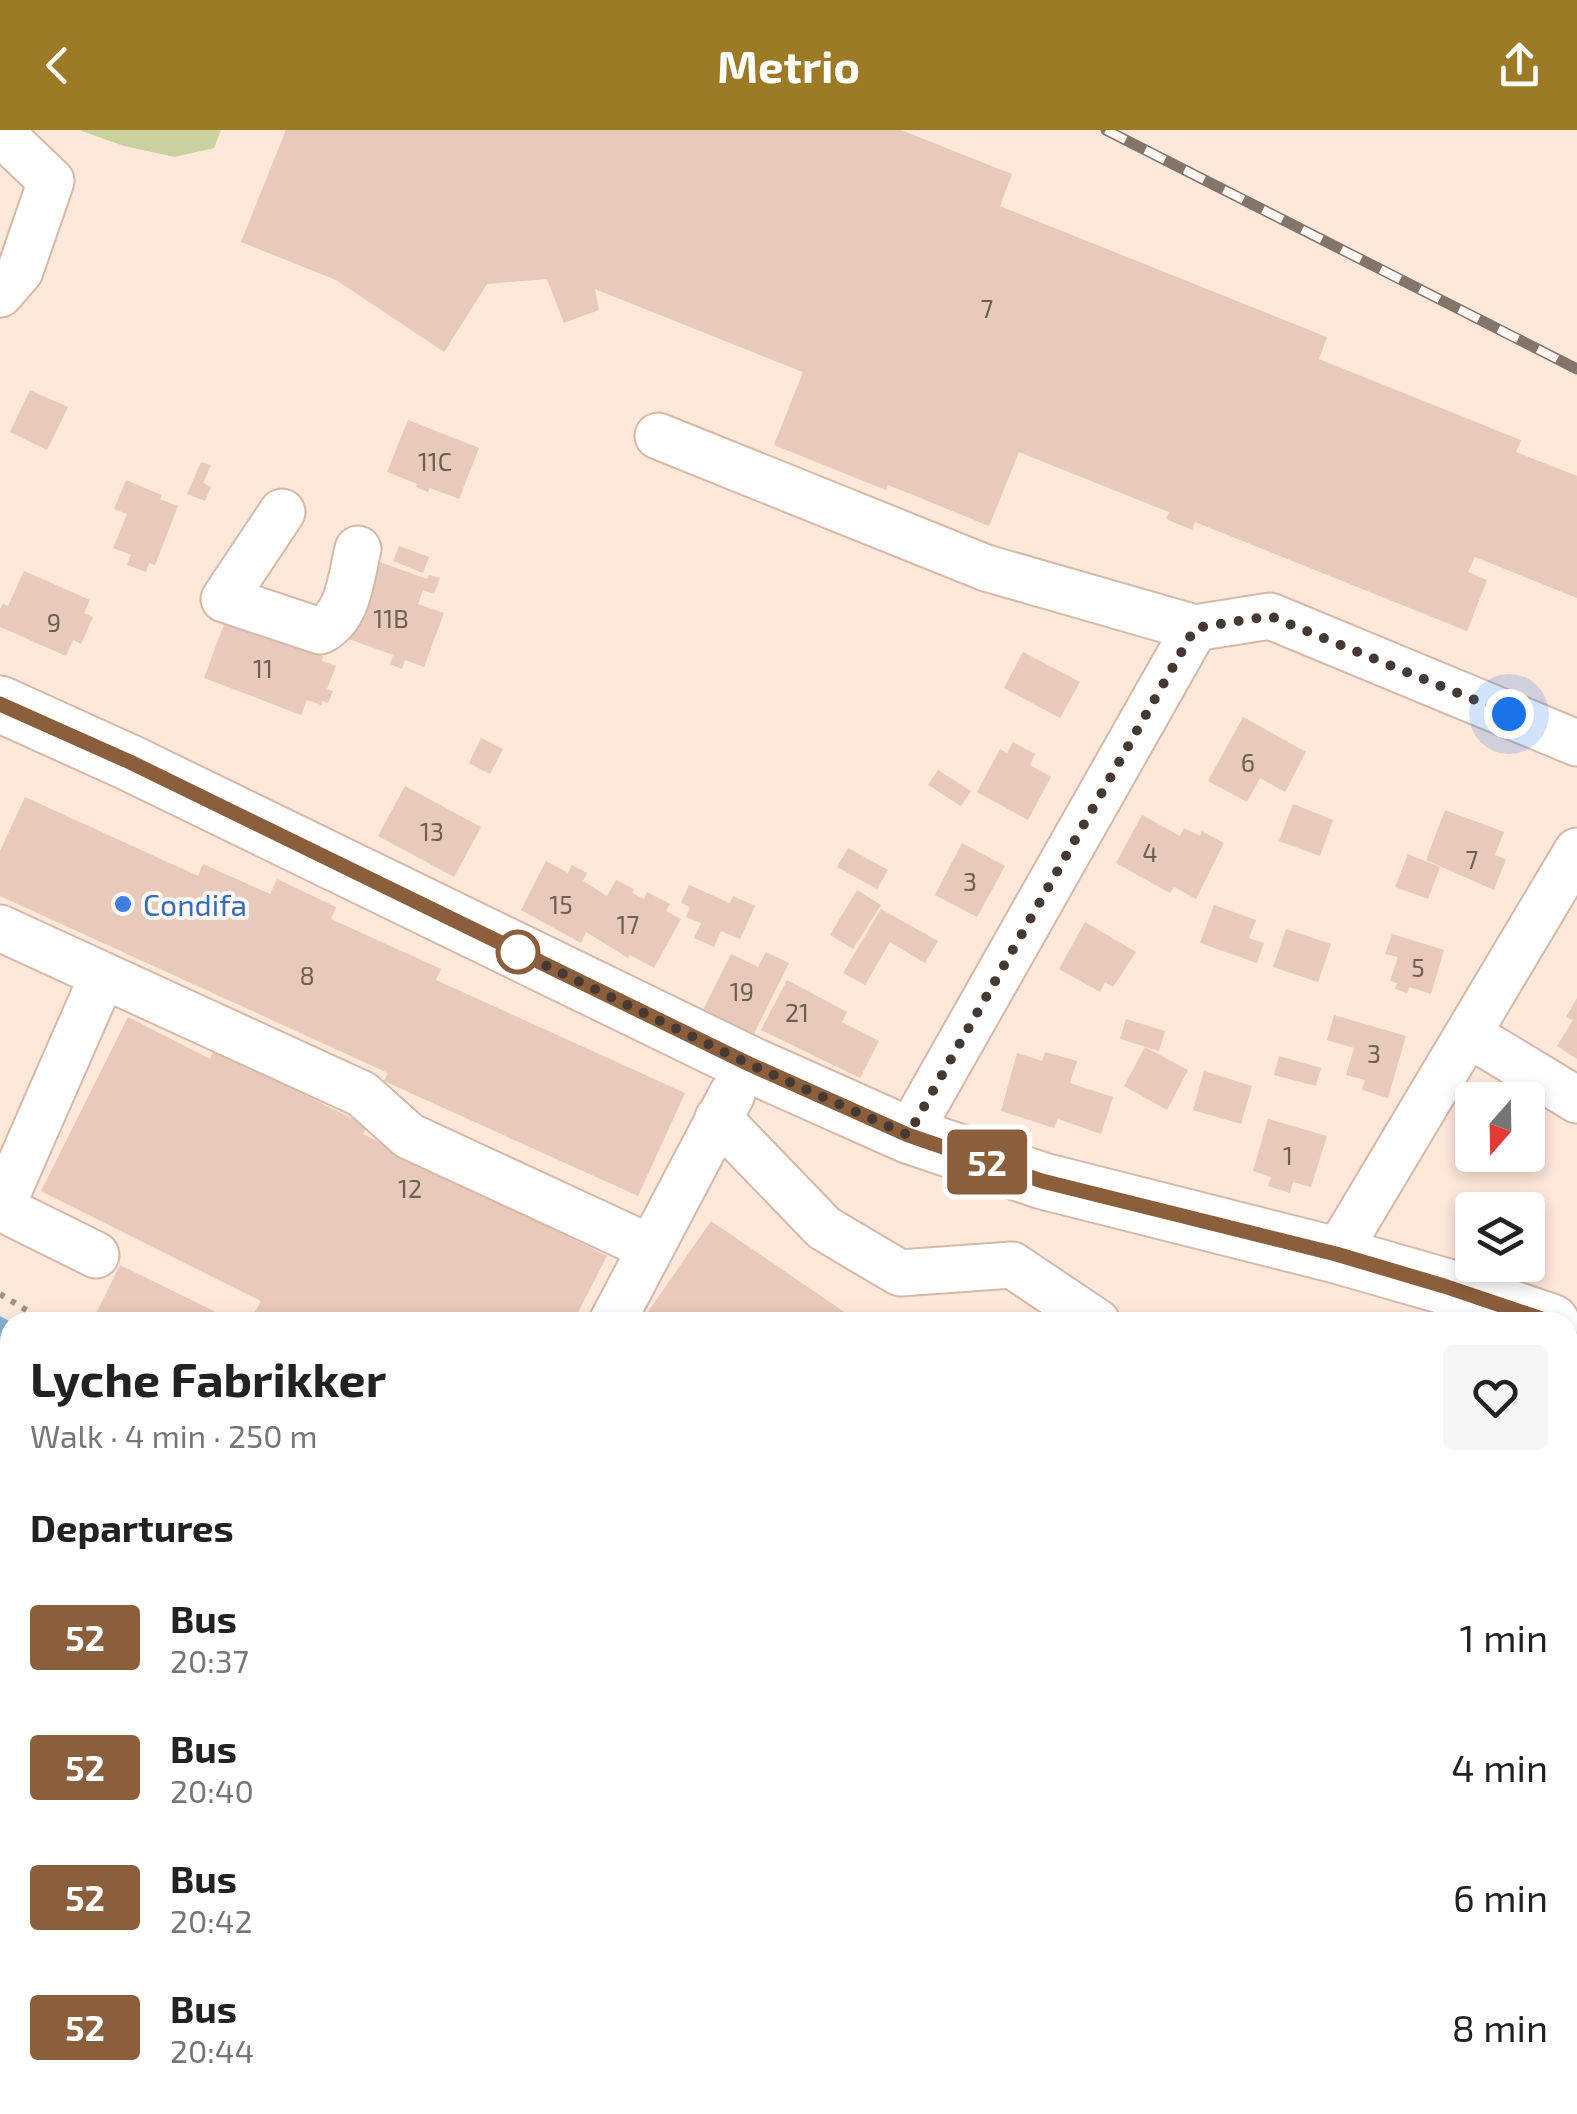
<!DOCTYPE html>
<html lang="en">
<head>
<meta charset="utf-8">
<style>
  :root { --surface:#fff; --page:#f6f6f6; --text:#222; --muted:#767676; --accent:#9d7a25 }
  body { margin:0; font-family:"Exo 2",sans-serif; background:var(--page); color:var(--text); height:100vh; display:flex; flex-direction:column; font-size:38px; white-space:nowrap }
  * { box-sizing:border-box; margin:0 }
  p { font-size:32px; color:var(--muted) }
  .icon { flex:none; width:55px; height:55px; fill:none; stroke:currentColor; stroke-width:2; stroke-linecap:round; stroke-linejoin:round }
  .map { position:relative; flex:1; overflow:hidden }
  .details { position:absolute; left:0px; top:1182px; width:1578px; height:802px; display:flex; flex-direction:column; background:var(--surface); border-radius:30px 30px 0 0; box-shadow:0 5px 15px #0003 }
  .details>* { flex:none }
  .badge { padding:0 20px; border-radius:8px; font-size:35px; line-height:65px }
  .needle { width:65px; rotate:200deg }
  .fabs { position:absolute; left:1455px; top:952px; display:grid; gap:20px }
  .fabs a { display:grid; place-items:center; width:90px; height:90px; border-radius:10px; background:var(--surface); box-shadow:0 5px 15px #0003; font-size:50px }
  .you { position:absolute; width:50px; height:50px; margin:-25px; border:8px solid #fff; border-radius:50%; background:#1a73e8; box-shadow:0 0 0 15px #1a73e833 }
  .map>.badge { position:absolute; translate:-50% -50%; box-shadow:0 0 0 5px #fff }
  h2 { padding:0 30px; font-size:38px; line-height:90px }
  .round { display:grid; place-items:center; flex:none; width:105px; height:105px; border-radius:10px; background:var(--page) }
  .head { display:flex; align-items:center; justify-content:space-between; height:170px; padding:0 30px }
  h1 { font-size:48px; font-weight:700; line-height:75px }
  ul { padding:0; list-style:none }
  li { display:flex; align-items:center; gap:30px; height:130px; padding:0 30px }
  li div { flex:1 }
  li b { display:block; font-size:38px }
  li em { font-style:normal }
  li .badge { min-width:110px; font-weight:700; text-align:center }
  header { display:flex; justify-content:space-between; align-items:center; height:130px; padding:0 30px; background:var(--accent); color:#fff; font-size:45px; font-weight:700 }
  .map>svg:first-child { display:block }
  .green { fill:#cad09e }
  .water { fill:#85b2d2 }
  .building { fill:#e7cab9 }
  .lines { fill:none; stroke-linecap:round; stroke-linejoin:round }
  .minor-casing { stroke:#d5b8a7; stroke-width:49 }
  .major-casing { stroke:#d5b8a7; stroke-width:59 }
  .path { stroke:#a18f85; stroke-width:6; stroke-dasharray:5 8; stroke-linecap:butt }
  .minor { stroke:#fff; stroke-width:45 }
  .major { stroke:#fff; stroke-width:55 }
  .rail-casing { stroke:#84756b; stroke-width:11 }
  .rail { stroke:#fef8f4; stroke-width:8; stroke-dasharray:22; stroke-linecap:butt }
  .line-casing { stroke:#fff; stroke-width:22 }
  .line { stroke:#8b5e3c; stroke-width:15 }
  .walk { stroke:#453a33; stroke-width:10; stroke-dasharray:0 18 }
  .shop-dot { fill:#3f7fe0; stroke:#fef8f4; stroke-width:4 }
  .stop-dot { fill:#fff; stroke:#8b5e3c; stroke-width:5 }
  .labels { text-anchor:middle; dominant-baseline:central; stroke-width:8; stroke-linejoin:round; paint-order:stroke }
  .number-label { font-size:25px; fill:#6e5e54 }
  .shop-label { font-size:30px; fill:#366cbe; stroke:#fef8f4; text-anchor:start }
</style>
</head>
<body>
<header><svg class="icon" aria-label="back" viewBox="0 0 24 24"><path d="M15 5l-7 7 7 7"/></svg>Metrio<svg class="icon" aria-label="share" viewBox="0 0 24 24"><path d="M12 15V3M7 8l5-5 5 5M5 13v7h14v-7"/></svg></header>
<div class="map">
<svg width="1577" height="1984" viewBox="0 0 1577 1984">
  <rect width="100%" height="100%" fill="#ffe7d9"/>
  <path class="green" d="M79,0H221L214,18L175,27L124,16Z"/>
  <path class="water" d="M0,1186L11,1192L10,1975H1236L1248,1984H0Z"/>
  <path class="building" d="M286,0H901L1012,44L1000,76L1327,207L1319,229L1521,310L1516,322L1577,346V468L1475,427L1468,442L1487,450L1467,501L1195,392L1192,400L1166,389L1169,382L1019,322L989,396L888,355L886,360L774,315L803,242L595,159L599,180L564,193L547,149L487,154L444,222L336,150L241,112Z
    M30,260L68,277L47,320L10,302Z
    M408,290L479,318L459,369L430,358L428,362L416,357L417,354L387,342Z
    M201,332L211,335L203,353L211,357L205,371L187,364Z
    M126,350L162,365L160,369L178,376L155,435L149,433L146,442L127,435L131,425L113,418L127,384L114,379Z
    M399,416L429,427L423,443L393,431Z
    M377,431L427,449L429,445L440,448L434,464L423,460L418,474L444,483L424,537L405,530L402,539L390,534L393,525L349,509Z
    M24,441L90,470L84,483L93,487L81,514L73,510L66,526L0,497V479L3,474L8,476Z
    M226,489L323,526L322,531L336,536L327,559L333,561L328,573L323,571L321,575L307,570L301,585L204,548Z
    M1023,522L1080,552L1060,588L1004,558Z
    M1243,587L1306,622L1285,662L1260,648L1247,672L1208,651Z
    M481,608L503,619L490,644L469,633Z
    M1013,612L1035,624L1030,635L1051,647L1028,690L977,662L1000,619L1007,623Z
    M938,640L971,661L961,676L928,655Z
    M405,656L481,697L454,747L378,706Z
    M25,667L198,746L203,734L270,764L277,749L336,777L331,789L441,839L436,850L685,963L638,1066L384,951L388,943L0,766V721Z
    M1293,674L1333,690L1320,726L1279,711Z
    M1445,680L1504,702L1495,725L1506,729L1494,760L1426,730Z
    M1142,685L1180,706L1184,698L1200,706L1202,701L1224,713L1196,769L1174,757L1170,763L1116,733Z
    M962,713L1005,736L977,787L935,765Z
    M848,718L888,740L877,759L837,737Z
    M1408,724L1440,737L1428,769L1395,757Z
    M546,731L568,743L572,735L587,743L583,751L607,766L616,750L634,759L632,763L644,769L647,762L670,774L666,781L681,789L654,838L630,825L628,828L586,802L581,813L521,780Z
    M689,755L730,773L733,766L755,776L740,809L721,801L714,817L694,808L701,793L686,787L690,777L681,773Z
    M857,760L881,775L853,819L830,805Z
    M1214,775L1256,790L1249,808L1264,813L1257,833L1200,813Z
    M881,779L938,811L925,833L890,812L865,855L843,843Z
    M1085,792L1136,822L1113,857L1105,852L1100,862L1059,839Z
    M1286,799L1331,814L1318,852L1273,837Z
    M1392,804L1444,820L1431,864L1409,857L1407,863L1395,859L1397,853L1390,851L1398,827L1385,824Z
    M766,822L789,833L752,908L702,882L731,824L758,837Z
    M787,850L847,882L842,892L879,911L860,948L761,900Z
    M1577,868V929L1557,916L1573,890L1566,887Z
    M1334,885L1406,906L1388,968L1362,960L1365,950L1346,945L1354,918L1327,910Z
    M128,887L210,929L214,919L367,996L363,1004L607,1126L573,1192H264L252,1187L261,1171L41,1061Z
    M1126,889L1165,901L1159,921L1120,909Z
    M1145,917L1188,940L1167,980L1124,956Z
    M1045,922L1077,931L1070,953L1113,967L1101,1004L1058,989L1054,998L1001,981L1017,923L1042,931Z
    M1279,926L1321,938L1316,956L1274,945Z
    M1204,941L1252,956L1241,994L1193,980Z
    M1268,989L1327,1006L1311,1057L1293,1052L1290,1063L1268,1056L1271,1047L1253,1041Z
    M711,1091L859,1192H641Z
    M120,1135L236,1192H92Z
    M1568,1518L1577,1525V1821L1568,1835Z"/>
  <g class="lines">
    <defs>
      <path id="minor" d="M0,2L51,51L20,141L0,164
        M658,306L986,438L1195,498
        M282,382L224,469L320,501C349,487 351,447 358,419
        M0,798L362,964L409,1006L651,1118
        M1468,904L1577,970
        M718,988L824,1098L900,1143L1012,1135L1097,1192
        M908,1005L1195,498L1270,486L1577,613
        M96,1125L1,1078L103,845
        M1336,1125L1577,721
        M612,1192L732,964
        M1568,1893L1577,1881
        M1450,1975H1461"/>
      <path id="major" d="M0,574L130,633L749,934L908,1005L1043,1051L1336,1125L1444,1156L1551,1192"/>
    </defs>
    <use href="#minor" class="minor-casing"/>
    <use href="#major" class="major-casing"/>
    <path class="path" d="M0,1164L46,1192
      M1568,1508L1577,1514
      M1285,1975L1301,1984"/>
    <use href="#minor" class="minor"/>
    <use href="#major" class="major"/>
    <defs>
      <path id="rail" d="M1106,0L1577,239"/>
    </defs>
    <use href="#rail" class="rail-casing"/>
    <use href="#rail" class="rail"/>
  </g>
  <g class="lines">
    <defs>
      <path id="line" d="M0,574L130,632L749,934L908,1005L1042,1051L1336,1124L1444,1156L1551,1192"/>
    </defs>
    <use href="#line" class="line-casing"/>
    <use href="#line" class="line"/>
    <path class="walk" d="M518,822L508,817L749,934L908,1005L1195,498L1270,486L1509,584"/>
  </g>
  <circle class="shop-dot" cx="123" cy="774" r="10"/>
  <circle class="stop-dot" cx="518" cy="822" r="20"/>
  <g class="labels">
    <g class="number-label">
      <text x="987" y="178">7</text>
      <text x="435" y="331">11C</text>
      <text x="391" y="488">11B</text>
      <text x="54" y="492">9</text>
      <text x="263" y="538">11</text>
      <text x="1248" y="632">6</text>
      <text x="432" y="701">13</text>
      <text x="1150" y="722">4</text>
      <text x="1472" y="729">7</text>
      <text x="970" y="751">3</text>
      <text x="561" y="774">15</text>
      <text x="628" y="794">17</text>
      <text x="1418" y="837">5</text>
      <text x="307" y="845">8</text>
      <text x="742" y="861">19</text>
      <text x="797" y="882">21</text>
      <text x="1374" y="923">3</text>
      <text x="1288" y="1025">1</text>
      <text x="410" y="1058">12</text>
    </g>
    <g class="shop-label">
      <text x="143" y="774">Condifa</text>
    </g>
  </g>
</svg>
<div class="fabs">
<a><svg class="needle" viewBox="-14 -14 28 28"><path d="M0-13l5 13h-10z" fill="#e53935"/><path d="M0 13l5-13h-10z" fill="#767676"/></svg></a>
<a><svg class="icon" aria-label="layers" viewBox="0 0 24 24"><path d="M12 4l9 5-9 5-9-5zM3 14l9 5 9-5"/></svg></a>
</div>
<div class="you" style="left:1509px;top:584px"></div>
<b class="badge" style="left:987px;top:1032px;background:#8b5e3c;color:#fff">52</b>
<section class="details">
<div class="head"><div><h1>Lyche Fabrikker</h1><p>Walk · 4 min · 250 m</p></div><a class="round"><svg class="icon" aria-label="heart" viewBox="0 0 24 24"><path d="M12 20l-8-8c-3-5 5-10 8-4 3-6 11-1 8 4z"/></svg></a></div>
<h2>Departures</h2>
<ul>
<li><span class="badge" style="background:#8b5e3c;color:#fff">52</span><div><b>Bus</b><p>20:37</p></div><em>1 min</em></li>
<li><span class="badge" style="background:#8b5e3c;color:#fff">52</span><div><b>Bus</b><p>20:40</p></div><em>4 min</em></li>
<li><span class="badge" style="background:#8b5e3c;color:#fff">52</span><div><b>Bus</b><p>20:42</p></div><em>6 min</em></li>
<li><span class="badge" style="background:#8b5e3c;color:#fff">52</span><div><b>Bus</b><p>20:44</p></div><em>8 min</em></li>
</ul>
</section>
</div>
</body>
</html>
